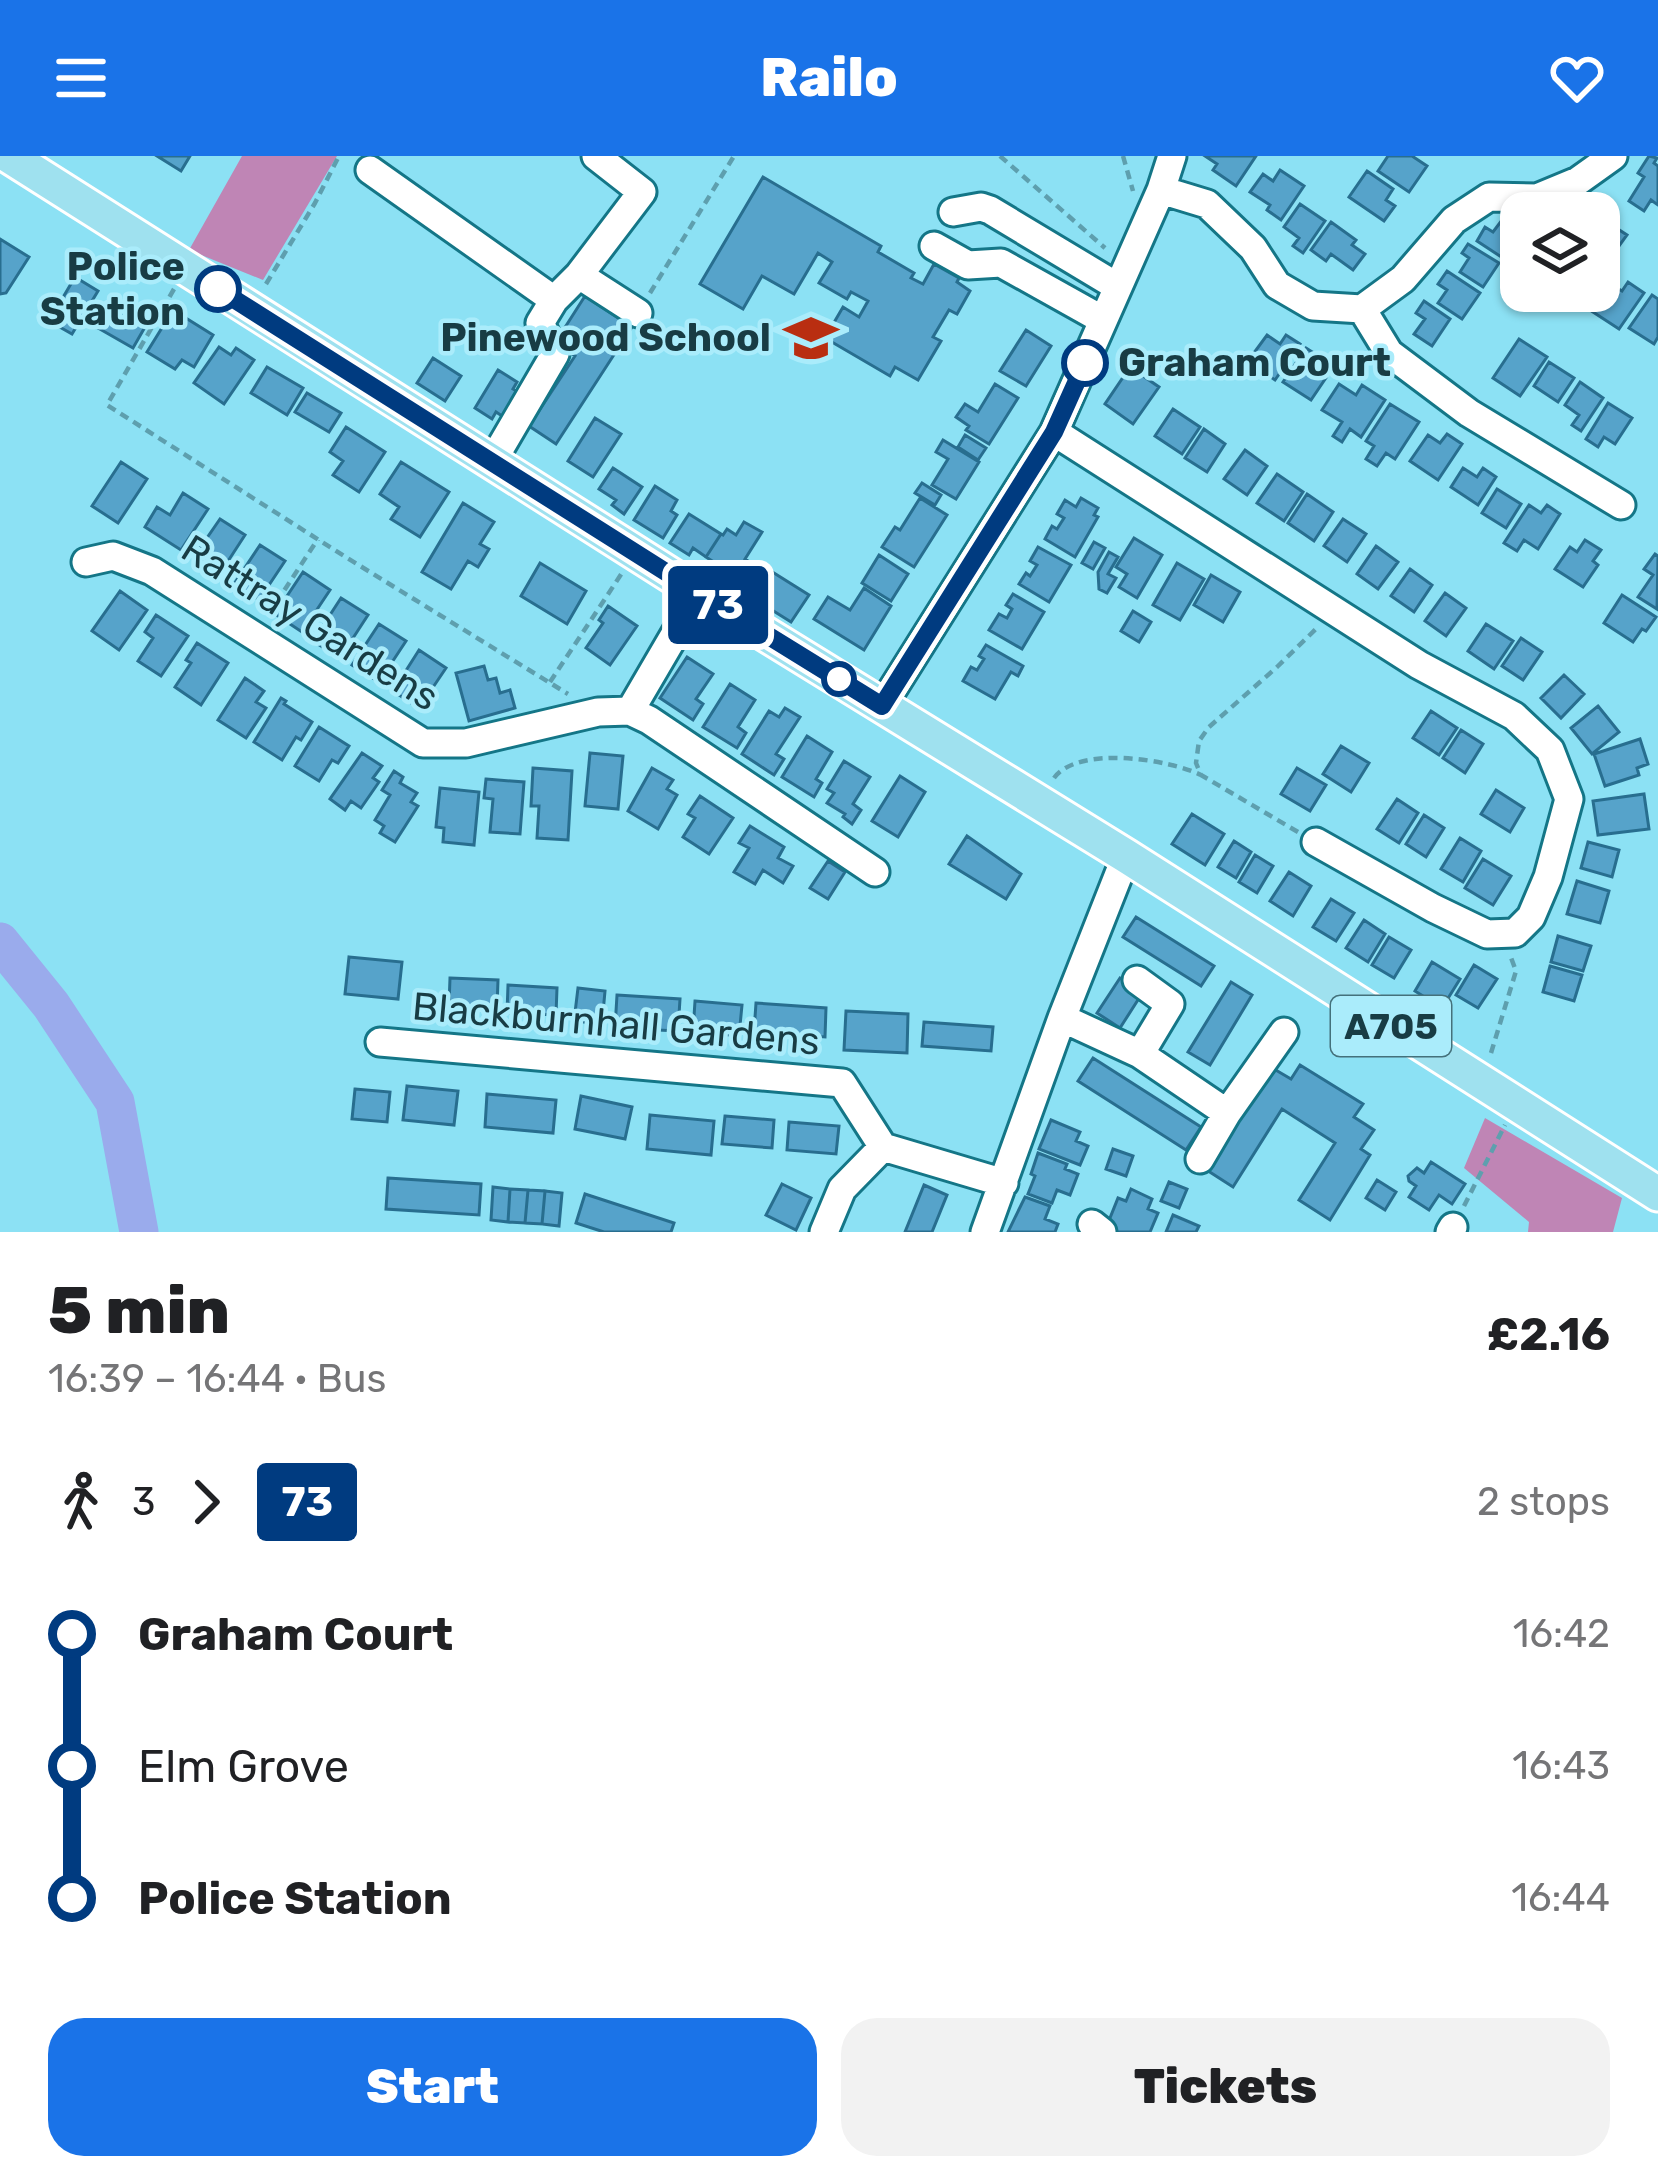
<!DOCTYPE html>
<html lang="en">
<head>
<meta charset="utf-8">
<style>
  :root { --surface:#fff; --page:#f2f2f2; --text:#202124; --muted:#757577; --accent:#1a73e8 }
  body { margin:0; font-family:Rubik,sans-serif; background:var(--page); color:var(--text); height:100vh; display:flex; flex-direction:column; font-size:45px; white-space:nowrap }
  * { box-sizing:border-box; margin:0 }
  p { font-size:39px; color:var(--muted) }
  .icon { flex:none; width:66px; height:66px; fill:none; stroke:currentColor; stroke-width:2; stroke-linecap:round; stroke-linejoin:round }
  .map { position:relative; height:1076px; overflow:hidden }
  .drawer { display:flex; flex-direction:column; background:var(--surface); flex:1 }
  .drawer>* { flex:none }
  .badge { padding:0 24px; border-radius:9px; font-size:42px; line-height:78px }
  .fabs { position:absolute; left:1500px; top:36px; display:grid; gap:24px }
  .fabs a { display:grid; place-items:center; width:120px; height:120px; border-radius:24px; background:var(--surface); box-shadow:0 3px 9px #0004; font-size:60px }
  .map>.badge { position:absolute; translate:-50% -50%; box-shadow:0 0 0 6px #fff }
  .legs { display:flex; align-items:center; gap:18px; height:132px; padding:0 48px; font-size:39px }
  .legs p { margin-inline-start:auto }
  .head { display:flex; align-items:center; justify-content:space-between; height:204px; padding:0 48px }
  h1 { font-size:66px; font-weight:800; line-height:90px }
  .action { display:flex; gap:24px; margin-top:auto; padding:24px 48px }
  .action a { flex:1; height:138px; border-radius:36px; background:var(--accent); color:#fff; font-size:48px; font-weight:800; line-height:138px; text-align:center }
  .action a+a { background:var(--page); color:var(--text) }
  ul { padding:0 48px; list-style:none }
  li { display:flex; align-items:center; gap:42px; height:132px; font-size:45px }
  li i { display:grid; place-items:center; width:18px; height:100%; margin:0 15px; background:currentColor }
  li i::after { content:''; width:30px; height:30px; margin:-15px; border:9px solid; border-radius:50%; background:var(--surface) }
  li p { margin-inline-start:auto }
  li:first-child i { background:linear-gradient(#0000 50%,currentColor 0) }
  li:last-child i { background:linear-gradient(currentColor 50%,#0000 0) }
  header { display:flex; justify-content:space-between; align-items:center; height:156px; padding:0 48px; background:var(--accent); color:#fff; font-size:54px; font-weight:800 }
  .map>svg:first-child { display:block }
  .forest { fill:#bf85b5 }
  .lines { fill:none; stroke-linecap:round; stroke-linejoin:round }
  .river { stroke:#9aabec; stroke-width:39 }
  .building { fill:#56a3ca; stroke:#286e8f; stroke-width:3 }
  .minor-casing { stroke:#147687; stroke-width:33 }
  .major-casing { stroke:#fff; stroke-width:39 }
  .path { stroke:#5e9fae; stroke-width:4.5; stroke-dasharray:9 6; stroke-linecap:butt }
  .minor { stroke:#fff; stroke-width:27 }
  .major { stroke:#9fe1ef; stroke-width:33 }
  .line-1-casing { stroke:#fff; stroke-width:27 }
  .line-1 { stroke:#003b80; stroke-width:18 }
  .stop-1-dot { fill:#fff; stroke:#003b80; stroke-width:6 }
  .labels { text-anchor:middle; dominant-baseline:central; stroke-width:9; stroke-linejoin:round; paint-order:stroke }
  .shield { fill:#aaecfb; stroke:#44717b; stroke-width:3 }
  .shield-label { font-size:36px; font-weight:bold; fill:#183c44 }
  .stop-label { font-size:39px; font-weight:bold; fill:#183c44; stroke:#aaecfb; text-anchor:end }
  .poi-label { font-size:39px; font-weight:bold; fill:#183c44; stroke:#aaecfb; text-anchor:end }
  .street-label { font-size:39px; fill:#183c44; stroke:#aaecfb }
</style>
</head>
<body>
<header><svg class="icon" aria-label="menu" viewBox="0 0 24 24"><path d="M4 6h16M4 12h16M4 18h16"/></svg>Railo<svg class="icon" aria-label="heart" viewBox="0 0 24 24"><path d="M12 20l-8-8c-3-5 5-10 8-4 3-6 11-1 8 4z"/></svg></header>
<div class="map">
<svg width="1658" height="1076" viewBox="0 0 1658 1076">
  <rect width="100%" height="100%" fill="#8ce1f4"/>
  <path class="forest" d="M242,0H337L263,124L189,94Z
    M1485,962L1622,1042L1613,1076H1528L1529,1066L1464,1012Z"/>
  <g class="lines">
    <path class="river" d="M0,786L51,849L115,946L139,1076"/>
  </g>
  <path class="building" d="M157,0H190L181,15Z
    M1205,0H1256L1236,30L1213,14L1217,8Z
    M1388,0H1412L1427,10L1409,36L1378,15Z
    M1649,0L1657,2L1654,7L1658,10V49L1651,44L1644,55L1629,45L1644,21L1638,17Z
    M1280,14L1304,30L1281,64L1267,54L1270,49L1250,36L1263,18L1273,25Z
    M1367,15L1393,33L1386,44L1395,50L1384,65L1349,41Z
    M763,21L881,90L878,96L914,117L911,122L923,128L934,108L959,122L957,126L970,135L957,158L949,154L933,181L941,185L918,224L895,211L890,220L825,182L843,151L859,161L868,145L851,136L847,143L819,127L832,106L818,97L794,138L762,120L743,153L700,128Z
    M1300,48L1325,65L1303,97L1293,90L1299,82L1284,71Z
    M1502,64L1521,76V94L1512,108L1477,85L1485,71L1493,76Z
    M1331,66L1356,84L1352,89L1365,98L1353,114L1331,98L1326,105L1311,94Z
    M1607,66L1627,79L1614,97L1599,86V77Z
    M0,83L29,101L6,137L0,138Z
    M1468,88L1499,107L1483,131L1460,116L1469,102L1462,97Z
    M1447,115L1480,137L1462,163L1438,147L1447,134L1438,128Z
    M1604,120L1613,122L1609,127L1622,135L1628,126L1644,137L1619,173L1590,154L1598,142L1592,137L1599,135V127Z
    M75,121L98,135L72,178L49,165Z
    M1652,139L1658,143V181L1654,188L1629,172Z
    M585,140L632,171L556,288L529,270L575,200L555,187Z
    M114,144L149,164L133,192L98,172Z
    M1424,145L1450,163L1432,190L1414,178L1425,163L1416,157Z
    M173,154L213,179L194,211L182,204L175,213L147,196Z
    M1026,174L1051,190L1026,230L1000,215Z
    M1267,179L1280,188L1286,179L1300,188L1275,224L1248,205Z
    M1519,183L1547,201L1520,240L1493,222Z
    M219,191L231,199L236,192L254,204L224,248L194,227Z
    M1306,192L1334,210L1311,244L1283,226Z
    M433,202L461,220L445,245L417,227Z
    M1549,206L1574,222L1558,246L1534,230Z
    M267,211L303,232L287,259L251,237Z
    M1130,211L1159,231L1133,268L1105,248Z
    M498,214L517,226L513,233L520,237L505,262L496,256L492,263L475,252Z
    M1580,226L1603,242L1581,275L1572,269L1579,259L1565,249Z
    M995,228L1018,242L989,288L966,274L969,270L956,261L965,248L978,256Z
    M1339,228L1356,239L1362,229L1385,244L1361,281L1350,273L1342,286L1333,280L1342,266L1322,254Z
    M307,237L341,257L329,276L295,256Z
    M1608,247L1632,262L1615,288L1604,281L1598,291L1586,283Z
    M1390,248L1419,266L1395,303L1386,297L1377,310L1366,303L1374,290L1366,285Z
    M1173,253L1200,271L1182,298L1155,280Z
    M595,262L621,278L593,321L568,305Z
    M346,271L385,296L359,336L333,319L343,305L330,296Z
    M1204,273L1225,288L1207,316L1185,302Z
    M1447,278L1462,288L1438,324L1410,305L1428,279L1440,287Z
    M965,279L986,292L978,304L958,291Z
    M943,284L979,306L956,343L932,329L948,303L936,296Z
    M1245,294L1267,310L1247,339L1224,323Z
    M121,306L147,323L118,367L92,350Z
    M401,306L449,336L420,381L391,363L399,351L380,338Z
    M613,312L642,331L624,358L612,349L616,344L599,333Z
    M1463,312L1477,321L1483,312L1496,321L1478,349L1451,331Z
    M1277,318L1303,336L1284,365L1257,347Z
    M922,327L941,339L935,349L915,337Z
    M655,330L677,344L671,355L677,359L663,382L634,364Z
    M1497,333L1521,348L1506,372L1482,357Z
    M183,337L208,353L181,394L145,371L157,351L170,359Z
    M1307,338L1333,356L1314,385L1288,367Z
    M920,342L947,359L914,411L882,391L895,371L900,374Z
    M1081,342L1098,352L1094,359L1098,361L1075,401L1045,383L1052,370L1057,373L1064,362L1057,358L1065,344L1076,351Z
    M463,347L494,366L480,388L489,393L478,411L468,405L451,433L422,416Z
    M1529,349L1541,357L1547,349L1560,358L1538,393L1524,384L1517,395L1504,387Z
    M689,358L721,378L706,401L693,392L689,399L670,387Z
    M220,363L245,379L221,416L203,404L208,397L200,392Z
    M1343,363L1366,378L1347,406L1324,390Z
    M744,366L762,376L745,403L748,405L735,427L717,416L720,410L706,401L721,378L723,379L727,373L736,379Z
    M1134,382L1162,399L1137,442L1119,431L1127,418L1116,411Z
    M1585,384L1601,394L1593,405L1598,409L1583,431L1555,413L1570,391L1577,396Z
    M1094,386L1105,392L1093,413L1082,407Z
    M260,389L285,405L259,444L234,428Z
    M1376,390L1398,406L1378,433L1357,418Z
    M1038,391L1071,409L1049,446L1019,428L1026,417L1030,420L1037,409L1030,405Z
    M1109,396L1118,401L1108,418L1116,422L1107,437L1099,433L1098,416Z
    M1655,398L1658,400L1657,453L1638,441L1653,419L1644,413Z
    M879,399L908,418L891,445L862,427Z
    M540,407L586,435L567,468L521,440Z
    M1177,407L1204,423L1180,464L1153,449Z
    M766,412L809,439L791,466L748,439Z
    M1410,413L1432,429L1414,456L1391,440Z
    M303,416L330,434L302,476L275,458Z
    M1211,419L1240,436L1223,466L1194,449Z
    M864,432L891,450L864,494L814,463L828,441L850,454Z
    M120,435L147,454L119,494L92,475Z
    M1445,437L1466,452L1446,480L1425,465Z
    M1013,438L1044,456L1022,493L989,474L999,458L1007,462L1012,453L1006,449Z
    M1622,439L1656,461L1646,475L1642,473L1633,486L1604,467Z
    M341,442L368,459L340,502L313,485Z
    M608,450L637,470L610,509L586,492L603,467L599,464Z
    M1133,455L1151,466L1139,486L1121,475Z
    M156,459L188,480L161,520L138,505L153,482L145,476Z
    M379,468L406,485L379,526L352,509Z
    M1486,468L1513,485L1494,513L1468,495Z
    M1521,482L1542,496L1523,524L1502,510Z
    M197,487L228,507L201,549L175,531L191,507L186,504Z
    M986,489L1023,510L1018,520L1011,516L995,543L963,525L971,511L977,514L984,503L979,500Z
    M419,494L446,512L419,552L393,535Z
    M687,501L713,518L696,543L703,548L693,564L660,542Z
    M484,510L488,524L496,522L500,537L510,534L515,552L469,565L456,517Z
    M1564,519L1584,538L1561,562L1541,542Z
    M245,522L264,535L256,546L266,552L246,582L218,564Z
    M730,528L755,544L738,571L746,577L737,592L703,571Z
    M281,542L286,545L284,548L312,566L301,584L296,581L282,604L254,586Z
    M1598,550L1619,576L1592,598L1571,572Z
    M785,552L800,561L776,598L784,603L774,619L742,598L769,555L779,561Z
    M1431,555L1457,572L1439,599L1413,582Z
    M319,571L349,590L338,607L332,604L319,625L295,610Z
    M1461,574L1483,588L1465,617L1443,602Z
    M807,580L832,596L816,623L822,627L814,641L782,621Z
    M1640,583L1648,608L1637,612L1639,619L1605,630L1594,598Z
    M1341,590L1369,607L1351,636L1323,618Z
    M362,597L382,610L373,622L379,626L361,652L351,645L345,654L330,643Z
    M590,597L623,600L618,653L585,650Z
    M844,605L870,621L853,648L861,654L852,668L843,661L845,658L827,647L834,637L827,633Z
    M533,612L572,615L568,684L537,682L539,650H531Z
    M652,612L673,624L667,633L677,639L658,673L628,655Z
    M1297,612L1326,629L1310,655L1281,638Z
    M394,615L403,621L400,627L417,637L411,646L418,650L395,686L380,677L384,670L375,664L390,639L382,634Z
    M900,620L925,636L898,681L872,665Z
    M486,623L524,626L520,678L490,676L493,643L484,642Z
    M440,632L479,636L474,689L443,686L444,672L436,671Z
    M1496,634L1524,652L1510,676L1481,658Z
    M1644,638L1649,673L1598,679L1593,645Z
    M700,640L733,662L709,698L683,681L695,662L688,658Z
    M1397,643L1418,657L1399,687L1377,673Z
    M1192,658L1224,678L1205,709L1172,688Z
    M1424,659L1444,672L1426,701L1406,688Z
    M750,670L784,691L778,702L793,710L783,727L763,714L755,728L734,716L749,692L739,687Z
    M967,680L1021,718L1006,743L949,708Z
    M1460,682L1481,695L1463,726L1441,713Z
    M1234,685L1251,696L1236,722L1218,711Z
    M1588,686L1619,694L1612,721L1581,712Z
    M1255,699L1273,710L1257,737L1239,726Z
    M1483,703L1511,720L1493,749L1465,732Z
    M828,705L845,716L828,743L810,732Z
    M1289,716L1311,730L1293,760L1270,745Z
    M1577,725L1609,735L1600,767L1567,758Z
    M1331,743L1354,757L1336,785L1313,771Z
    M1136,761L1214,810L1201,830L1123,781Z
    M1364,764L1385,778L1368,806L1346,792Z
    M1558,780L1591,790L1583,815L1551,806Z
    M1389,781L1411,794L1394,822L1372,809Z
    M349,801L402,806L398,843L345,838Z
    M1432,806L1460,823L1442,852L1415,835Z
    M1474,809L1497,823L1478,852L1456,839Z
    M1550,810L1582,819L1574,845L1543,836Z
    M450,822L498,824L497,852L449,849Z
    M1120,822L1143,836L1120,872L1097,857Z
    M1231,826L1252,839L1210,909L1188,896Z
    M508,829L557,832L556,859L507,857Z
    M578,832L605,835L602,868L574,865Z
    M617,839L680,843L678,875L615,872Z
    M695,845L742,849L739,880L693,876Z
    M756,847L826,852L825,881L754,876Z
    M846,855L908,858L907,897L844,894Z
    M924,866L993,871L991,895L922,890Z
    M1093,902L1201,971L1186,994L1078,925Z
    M1300,909L1363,948L1354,961L1374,974L1361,993L1370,999L1330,1064L1299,1044L1335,987L1282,953L1233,1031L1202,1011L1253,930L1261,934L1274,913L1291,923Z
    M407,930L458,935L454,969L403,964Z
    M355,933L390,936L387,966L352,963Z
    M487,938L556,944L553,977L485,971Z
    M581,940L632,951L625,983L575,973Z
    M650,959L714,965L711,999L647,993Z
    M725,960L774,964L772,992L722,988Z
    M1051,964L1080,976L1076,985L1088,990L1080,1009L1039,993Z
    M789,966L839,970L836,998L787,994Z
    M1113,993L1133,1000L1126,1020L1106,1013Z
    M1038,997L1067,1008L1065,1013L1078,1018L1070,1039L1057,1034L1052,1047L1028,1038L1035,1020L1031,1018Z
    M1431,1006L1465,1028L1452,1048L1439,1039L1429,1054L1409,1041L1416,1030L1409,1025L1408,1020L1417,1012L1424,1017Z
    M388,1022L481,1028L479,1059L386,1053Z
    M1377,1024L1396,1036L1385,1054L1366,1042Z
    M1169,1026L1187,1033L1179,1052L1161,1045Z
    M782,1028L811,1042L796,1074L766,1059Z
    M924,1029L947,1039L932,1076H905Z
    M493,1031L510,1033L508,1066L491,1064Z
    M510,1033L528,1034L525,1067L508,1066Z
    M1131,1033L1152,1043L1148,1053L1158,1057L1150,1076H1116L1106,1072L1118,1042L1126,1045Z
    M528,1034L545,1035L542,1068L525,1067Z
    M545,1035L562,1037L559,1070L542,1068Z
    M585,1038L674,1067L671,1076H604L576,1067Z
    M1025,1041L1050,1050L1045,1063L1058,1068L1055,1076H1008Z
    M1173,1059L1199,1070L1196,1076H1166Z"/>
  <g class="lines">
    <defs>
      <path id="minor" d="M370,14L554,144
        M1161,34L1207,48L1253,92L1277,129L1313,150L1362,153L1403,123L1454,64L1489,41L1537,42L1578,25L1613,0
        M953,56L981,51L990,54L1118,131
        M934,90L968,109L1001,107L1103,164
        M579,119L642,36L596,0
        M1362,153L1389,197L1469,257L1621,349
        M1054,276L1419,509L1514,560L1550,594L1569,643L1548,721L1531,761L1515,777L1487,778L1433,752L1316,686
        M492,306L555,198L540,167L554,144L579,119L638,157
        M86,406L113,400L152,415L423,587H466L598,556L630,555L649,564L875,716
        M882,550L1054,276L1161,34L1172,0
        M630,555L699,437
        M1137,824L1170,848L1140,898
        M1062,862L1140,898L1227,957
        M380,886L842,927L883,991L1004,1027
        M1200,1003L1227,957L1284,876
        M1092,1068L1102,1076
        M824,1076L842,1033L883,991
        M985,1076L1062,862L1126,700
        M1450,1076L1453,1071"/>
      <path id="major" d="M9,0L699,437L1126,700L1658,1038"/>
    </defs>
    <use href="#minor" class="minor-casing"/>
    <use href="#major" class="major-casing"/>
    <path class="path" d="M1000,0L1105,92
      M1123,0L1133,35
      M266,128L315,47L339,0
      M174,133L107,249L344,400L568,538
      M650,137L734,0
      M268,459L318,383
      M550,526L622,417
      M1054,622C1078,589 1168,603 1201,619
      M1298,676L1201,619L1196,607L1199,585L1209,571L1277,511L1318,471
      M1491,897L1516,815L1510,799
      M1464,1050L1505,969"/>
    <use href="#minor" class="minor"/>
    <use href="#major" class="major"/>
  </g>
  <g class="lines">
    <defs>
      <path id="line-1" d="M218,133L699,437L882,550L1054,276L1085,207"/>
    </defs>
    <use href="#line-1" class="line-1-casing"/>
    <use href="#line-1" class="line-1"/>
  </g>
  <defs>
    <symbol id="school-bare" viewBox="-9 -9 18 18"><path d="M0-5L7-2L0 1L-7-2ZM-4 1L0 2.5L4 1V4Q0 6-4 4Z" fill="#b92e11" stroke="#aaecfb" stroke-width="2.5" paint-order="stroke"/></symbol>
  </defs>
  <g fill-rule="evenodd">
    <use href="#school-bare" x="773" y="144" width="76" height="76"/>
  </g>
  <g class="stop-1-dot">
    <circle cx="218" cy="133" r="21"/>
    <circle cx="1085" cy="207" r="21"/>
    <circle cx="839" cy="523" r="15"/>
  </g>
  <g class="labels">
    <rect class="shield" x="1331" y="840" width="120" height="60" rx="9"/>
    <g class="shield-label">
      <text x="1391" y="870">A705</text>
    </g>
    <g class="stop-label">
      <text x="185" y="111">Police<tspan x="185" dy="45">Station</tspan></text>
      <text x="1118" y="207" text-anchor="start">Graham Court</text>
    </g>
    <g class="poi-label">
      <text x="771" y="182">Pinewood School</text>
    </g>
    <g class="street-label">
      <text transform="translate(310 467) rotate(32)">Rattray Gardens</text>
      <text transform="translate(616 868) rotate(5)">Blackburnhall Gardens</text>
    </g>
  </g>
</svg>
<div class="fabs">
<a><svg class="icon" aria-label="layers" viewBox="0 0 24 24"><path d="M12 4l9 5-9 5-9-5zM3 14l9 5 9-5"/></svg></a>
</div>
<b class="badge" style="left:718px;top:449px;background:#003b80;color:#fff">73</b>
</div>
<section class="drawer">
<div class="head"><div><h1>5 min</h1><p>16:39 – 16:44 · Bus</p></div><b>£2.16</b></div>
<div class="legs"><svg class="icon" aria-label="walk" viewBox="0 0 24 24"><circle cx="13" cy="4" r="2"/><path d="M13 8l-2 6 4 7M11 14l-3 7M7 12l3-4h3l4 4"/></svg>3<svg class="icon" aria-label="forward" viewBox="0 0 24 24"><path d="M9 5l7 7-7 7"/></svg><b class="badge" style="background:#003b80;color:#fff">73</b><p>2 stops</p></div>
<ul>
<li><i style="color:#003b80"></i><b>Graham Court</b><p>16:42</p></li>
<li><i style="color:#003b80"></i><span>Elm Grove</span><p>16:43</p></li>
<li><i style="color:#003b80"></i><b>Police Station</b><p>16:44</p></li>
</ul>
<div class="action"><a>Start</a><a>Tickets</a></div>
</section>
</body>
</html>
